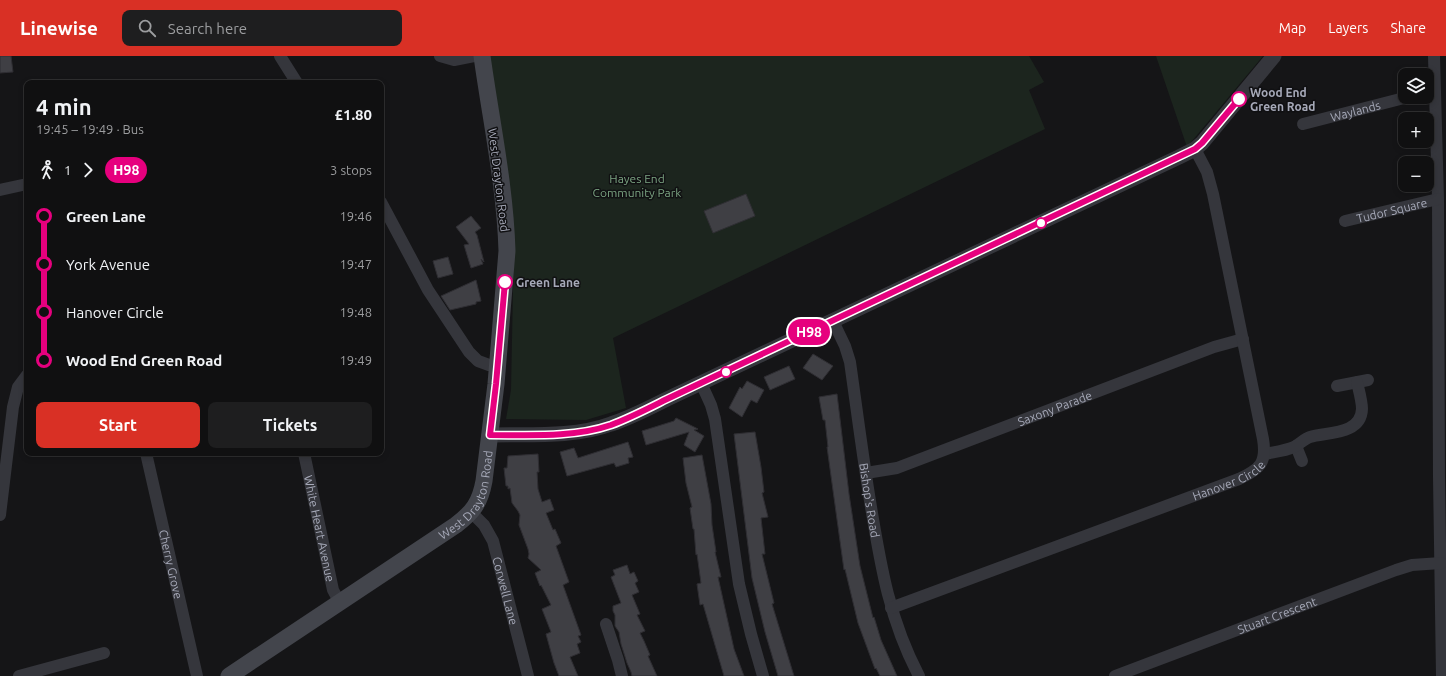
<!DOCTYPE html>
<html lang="en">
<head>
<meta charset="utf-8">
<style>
  :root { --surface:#101011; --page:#1e1e1f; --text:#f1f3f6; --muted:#9c9d9f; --line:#303031; --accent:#d93025 }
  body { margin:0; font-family:Ubuntu,sans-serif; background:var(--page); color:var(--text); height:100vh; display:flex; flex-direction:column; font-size:15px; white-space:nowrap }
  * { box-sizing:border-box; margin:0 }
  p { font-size:13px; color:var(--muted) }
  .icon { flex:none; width:22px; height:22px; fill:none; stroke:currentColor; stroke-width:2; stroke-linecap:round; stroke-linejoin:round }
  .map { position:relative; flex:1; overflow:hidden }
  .panel { position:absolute; left:24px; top:24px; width:360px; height:376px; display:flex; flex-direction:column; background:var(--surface); border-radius:8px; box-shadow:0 2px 6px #0003,0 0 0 1px var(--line) }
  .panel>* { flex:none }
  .badge { padding:0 8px; border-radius:13px; font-size:14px; line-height:26px }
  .fabs { position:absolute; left:1398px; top:12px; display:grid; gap:8px }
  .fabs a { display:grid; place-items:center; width:36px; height:36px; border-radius:8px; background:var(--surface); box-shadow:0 2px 6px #0003,0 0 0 1px var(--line); font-size:20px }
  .map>.badge { position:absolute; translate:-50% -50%; box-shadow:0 0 0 2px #fff }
  .legs { display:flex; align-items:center; gap:6px; height:44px; padding:0 12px; font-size:13px }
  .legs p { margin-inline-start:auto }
  .summary { display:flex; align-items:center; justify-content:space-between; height:68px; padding:0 12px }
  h1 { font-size:22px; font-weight:700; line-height:30px }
  .action { display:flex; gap:8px; margin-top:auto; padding:8px 12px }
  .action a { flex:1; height:46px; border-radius:8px; background:var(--accent); color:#fff; font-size:16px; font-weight:700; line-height:46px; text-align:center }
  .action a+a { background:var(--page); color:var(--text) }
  ul { padding:0 12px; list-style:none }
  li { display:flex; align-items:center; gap:14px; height:48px; font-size:15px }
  li i { display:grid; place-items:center; width:6px; height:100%; margin:0 5px; background:currentColor }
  li i::after { content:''; width:10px; height:10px; margin:-5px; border:3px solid; border-radius:50%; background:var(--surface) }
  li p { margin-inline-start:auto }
  li:first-child i { background:linear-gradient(#0000 50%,currentColor 0) }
  li:last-child i { background:linear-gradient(currentColor 50%,#0000 0) }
  header { display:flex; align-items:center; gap:24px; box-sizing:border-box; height:56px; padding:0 20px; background:var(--accent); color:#fff }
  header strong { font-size:19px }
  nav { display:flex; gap:22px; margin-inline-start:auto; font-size:14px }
  .search { width:280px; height:36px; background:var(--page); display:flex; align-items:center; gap:10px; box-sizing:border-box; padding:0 14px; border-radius:8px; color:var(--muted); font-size:15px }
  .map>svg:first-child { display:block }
  .green { fill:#1c251e }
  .building { fill:#3f3f44; stroke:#2f2e33 }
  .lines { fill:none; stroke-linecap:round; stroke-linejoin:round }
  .minor { stroke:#35363c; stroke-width:12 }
  .tertiary { stroke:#35363c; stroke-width:15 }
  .secondary { stroke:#43454c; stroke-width:17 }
  .line-1-casing { stroke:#fff; stroke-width:9 }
  .line-1 { stroke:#e6007e; stroke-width:6 }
  .stop-1-dot { fill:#fff; stroke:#e6007e; stroke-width:2 }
  .labels { text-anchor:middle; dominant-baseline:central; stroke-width:3; stroke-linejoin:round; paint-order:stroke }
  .stop-label { font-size:12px; font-weight:bold; fill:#a6a9b8; stroke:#101012; text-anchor:start }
  .street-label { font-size:12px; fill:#a6a9b8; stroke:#101012 }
  .park-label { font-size:12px; fill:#7ba482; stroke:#101012 }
</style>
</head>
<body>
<header>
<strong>Linewise</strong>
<div class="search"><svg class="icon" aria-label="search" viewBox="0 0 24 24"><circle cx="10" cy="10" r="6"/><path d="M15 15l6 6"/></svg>Search here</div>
<nav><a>Map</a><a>Layers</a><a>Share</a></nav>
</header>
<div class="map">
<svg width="1446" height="620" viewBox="0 0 1446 620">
  <rect width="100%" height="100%" fill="#151517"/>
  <path class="green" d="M489,0H1029L1044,26L1029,34L1045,73L613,282L626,352L586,364L506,363L511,334L514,183Z
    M1156,0H1263L1187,91Z"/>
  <path class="building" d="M0,0H11L13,16L0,17Z
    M746,138L755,160L713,177L704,155Z
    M471,160L481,172L475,176L477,179L484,206L481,203L483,208L471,212L464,189L469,188L456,171Z
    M448,201L453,218L438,222L433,205Z
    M476,224L481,245L476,246V248L450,254L441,240Z
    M813,298L833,310L822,324L803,312Z
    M789,310L795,323L770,334L764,321Z
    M747,325L764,334L757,347L751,344L742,361L729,352L740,331L742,333Z
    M837,338L849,438L860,510L873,562L874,561L881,584L897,620H880L876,612L875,613L858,567L845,513L844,514L827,391H828L825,364H823L819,341Z
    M676,362L698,373L694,374L704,380L695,396L684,389L689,376L646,389L642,375L674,365Z
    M755,376L761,411L764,436L762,437L768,461L761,462L765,498H762L774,547L772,548L794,620H778L765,576L752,522L734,378Z
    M628,386L633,401L628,402L629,407L616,411L614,407L567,420L560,396L574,392L578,402Z
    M538,398L539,416H537L538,433L542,446L550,443L554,454L546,457L553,474L555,473L561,487L556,490L569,526L563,529L581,579L578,580L581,586L577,588L580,597L570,601L578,620H559L554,607L546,578L551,576L542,553L551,549L541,529L540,530L535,517L541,514L528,502L529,498L528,493L519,469L520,459L518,455L512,447L510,432L508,433V430H506L504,412H507L508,400Z
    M702,399L711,448L712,469L716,496H715L721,521H718L734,593L744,620H724L703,548L700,549L697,528L701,527L697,498L696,499L694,473H693L690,452L692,451L686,427L683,402Z
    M627,509L630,518L634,516L638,525L635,527L639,536L632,539L640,558L637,559L645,575L640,577L644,585L650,599L648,600L657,620H632L631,616L627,607L621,588L619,576L615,570V559L613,555V550L621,547L611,521L615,519L613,514Z"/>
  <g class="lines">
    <g class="minor">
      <path d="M280,0L297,27"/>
      <path d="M440,0L454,4L474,0"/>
      <path d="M1434,0L1438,143L1439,421L1442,620"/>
      <path id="s1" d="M1303,68L1408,41"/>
      <path d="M0,134L27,128"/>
      <path d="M381,146L428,234L469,296L478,305L489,309L497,310"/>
      <path id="s2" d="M1345,165L1438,143"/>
      <path id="s3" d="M833,265L845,290L850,306C857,355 863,403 871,451C881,512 890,565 919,620"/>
      <path d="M701,327L711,349L715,363L739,528L751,578L763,620"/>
      <path d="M1337,330L1368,324"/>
      <path d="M1296,390L1302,405"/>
      <path id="s4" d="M146,397L197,620"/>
      <path id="s5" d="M304,397L333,534L340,547"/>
      <path d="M1264,398C1274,396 1285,395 1294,391C1300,388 1304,383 1310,381C1327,376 1361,379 1362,353C1362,345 1359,335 1357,326"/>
      <path id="s6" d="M866,417L897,412L1214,291L1243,283"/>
      <path id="s7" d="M471,456L484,469L493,485L528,620"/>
      <path d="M0,459L13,351L18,331L27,319"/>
      <path id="s8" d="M891,552L1239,423C1260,413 1267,407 1263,383L1213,138L1207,116L1195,93"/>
      <path d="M606,568L618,604L622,620"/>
      <path d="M19,620L104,597"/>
      <path id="s9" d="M1115,620L1396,514L1412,509L1441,507"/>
    </g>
    <path class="tertiary" d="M489,379C529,378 573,382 611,368C630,362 649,352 667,343L1179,101L1195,93L1202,87L1274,0"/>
    <path class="secondary" id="s10" d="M229,620L456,469C473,456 480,447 484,425L496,328L507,195C505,129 491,65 482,0"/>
  </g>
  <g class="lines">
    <defs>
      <path id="line-1" d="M505,226L496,328L490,379C529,379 573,382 611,369C630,362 649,352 667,343L1195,93L1202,87L1239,43"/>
    </defs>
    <use href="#line-1" class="line-1-casing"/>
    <use href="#line-1" class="line-1"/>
  </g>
  <g class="stop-1-dot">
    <circle cx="1239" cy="43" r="7"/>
    <circle cx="1041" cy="167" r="5"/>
    <circle cx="505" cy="226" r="7"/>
    <circle cx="726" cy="316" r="5"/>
  </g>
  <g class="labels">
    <g class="stop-label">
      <text x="1250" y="36">Wood End<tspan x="1250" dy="14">Green Road</tspan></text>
      <text x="516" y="226">Green Lane</text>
    </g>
    <g class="street-label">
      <text stroke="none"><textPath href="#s1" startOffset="54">Waylands</textPath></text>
      <text transform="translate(499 124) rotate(83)">West Drayton Road</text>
      <text stroke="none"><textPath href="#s2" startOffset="48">Tudor Square</textPath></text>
      <text stroke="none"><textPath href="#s6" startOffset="200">Saxony Parade</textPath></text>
      <text stroke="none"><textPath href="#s8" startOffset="361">Hanover Circle</textPath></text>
      <text stroke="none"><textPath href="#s10" startOffset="305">West Drayton Road</textPath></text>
      <text stroke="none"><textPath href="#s3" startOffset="184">Bishop's Road</textPath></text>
      <text stroke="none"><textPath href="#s5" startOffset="77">White Heart Avenue</textPath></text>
      <text stroke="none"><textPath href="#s4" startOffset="114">Cherry Grove</textPath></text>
      <text stroke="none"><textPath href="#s7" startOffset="88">Corwell Lane</textPath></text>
      <text stroke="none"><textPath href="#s9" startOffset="173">Stuart Crescent</textPath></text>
    </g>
    <g class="park-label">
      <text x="637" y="122">Hayes End<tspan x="637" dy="14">Community Park</tspan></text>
    </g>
  </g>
</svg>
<div class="fabs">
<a><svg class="icon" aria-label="layers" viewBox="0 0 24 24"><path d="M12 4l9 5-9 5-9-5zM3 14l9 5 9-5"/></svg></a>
<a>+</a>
<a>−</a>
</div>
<b class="badge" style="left:809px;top:276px;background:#e6007e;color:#fff">H98</b>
<section class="panel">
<div class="summary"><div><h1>4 min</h1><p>19:45 – 19:49 · Bus</p></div><b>£1.80</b></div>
<div class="legs"><svg class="icon" aria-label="walk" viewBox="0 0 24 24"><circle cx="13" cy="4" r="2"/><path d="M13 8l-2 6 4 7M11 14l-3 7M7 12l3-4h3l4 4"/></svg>1<svg class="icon" aria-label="forward" viewBox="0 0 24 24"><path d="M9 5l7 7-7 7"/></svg><b class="badge" style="background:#e6007e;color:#fff">H98</b><p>3 stops</p></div>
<ul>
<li><i style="color:#e6007e"></i><b>Green Lane</b><p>19:46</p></li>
<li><i style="color:#e6007e"></i><span>York Avenue</span><p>19:47</p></li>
<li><i style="color:#e6007e"></i><span>Hanover Circle</span><p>19:48</p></li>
<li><i style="color:#e6007e"></i><b>Wood End Green Road</b><p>19:49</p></li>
</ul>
<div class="action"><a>Start</a><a>Tickets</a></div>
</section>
</div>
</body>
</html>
